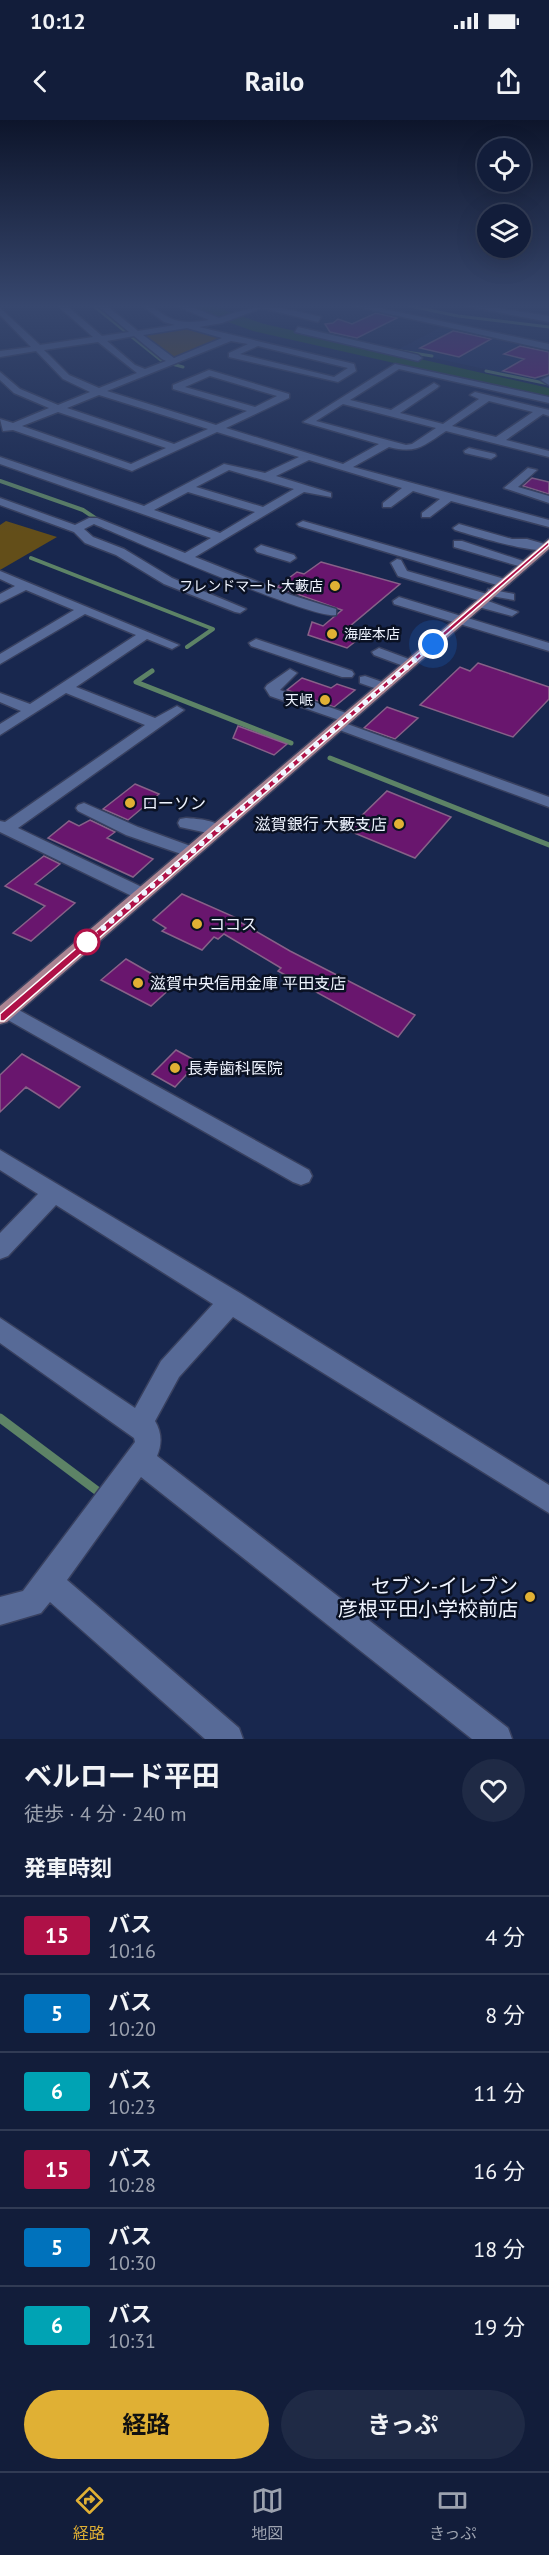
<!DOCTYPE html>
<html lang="ja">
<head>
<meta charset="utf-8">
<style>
  :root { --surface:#121d3a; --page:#1f2a45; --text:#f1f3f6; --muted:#9ca2af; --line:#313b54; --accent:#e0b034 }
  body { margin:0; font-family:"PT Sans","Noto Sans JP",sans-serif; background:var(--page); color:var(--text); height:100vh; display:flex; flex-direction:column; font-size:22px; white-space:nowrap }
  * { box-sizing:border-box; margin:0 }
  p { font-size:20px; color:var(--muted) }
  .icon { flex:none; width:33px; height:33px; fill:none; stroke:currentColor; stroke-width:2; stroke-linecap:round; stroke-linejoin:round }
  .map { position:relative; height:1619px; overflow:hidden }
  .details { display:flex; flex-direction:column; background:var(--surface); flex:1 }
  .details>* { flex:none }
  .badge { padding:0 12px; border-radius:4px; font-size:21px; line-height:39px }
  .tools { position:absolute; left:477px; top:18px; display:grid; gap:12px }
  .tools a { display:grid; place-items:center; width:54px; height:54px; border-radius:50%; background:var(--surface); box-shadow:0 6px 24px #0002,0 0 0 2px var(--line); font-size:30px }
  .you { position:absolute; width:30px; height:30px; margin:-15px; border:4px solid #fff; border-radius:50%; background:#1a73e8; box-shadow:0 0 0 9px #1a73e833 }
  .map>.badge { position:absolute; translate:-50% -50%; box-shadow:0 0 0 3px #fff }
  h2 { padding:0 24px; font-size:22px; line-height:54px }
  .round { display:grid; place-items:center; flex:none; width:63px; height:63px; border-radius:32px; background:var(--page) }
  .head { display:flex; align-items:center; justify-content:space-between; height:102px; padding:0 24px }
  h1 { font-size:28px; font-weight:700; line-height:45px }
  .primary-button { display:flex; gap:12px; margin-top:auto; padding:12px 24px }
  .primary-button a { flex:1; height:69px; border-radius:36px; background:var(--accent); color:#111; font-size:24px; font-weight:700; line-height:69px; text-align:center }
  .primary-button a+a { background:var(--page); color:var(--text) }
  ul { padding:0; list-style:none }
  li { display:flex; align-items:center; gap:18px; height:78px; padding:0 24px; border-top:2px solid var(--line) }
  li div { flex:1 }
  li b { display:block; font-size:22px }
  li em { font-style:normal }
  li .badge { min-width:66px; font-weight:700; text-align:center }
  .status { display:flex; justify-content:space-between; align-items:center; height:42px; padding:0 30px; background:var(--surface); direction:ltr }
  .status svg { height:16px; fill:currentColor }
  header { display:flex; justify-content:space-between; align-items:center; height:78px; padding:0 24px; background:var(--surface); font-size:27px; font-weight:700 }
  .tabs { display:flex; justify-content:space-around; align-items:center; height:84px; border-top:2px solid var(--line); background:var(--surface); font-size:16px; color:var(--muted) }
  .tabs a { display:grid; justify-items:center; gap:3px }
  .tabs .on { color:var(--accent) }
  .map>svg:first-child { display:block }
  .built { fill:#1b2c5a }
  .green { fill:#634e19 }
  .water { fill:#1e5325; stroke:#5d8366; stroke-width:1.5 }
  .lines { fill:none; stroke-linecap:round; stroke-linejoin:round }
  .stream-far3 { stroke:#5d8366; stroke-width:3 }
  .stream-far2 { stroke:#5d8366; stroke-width:4 }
  .stream-far1 { stroke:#5d8366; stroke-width:5 }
  .stream { stroke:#5d8366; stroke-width:9 }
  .river { fill:#1e5325; fill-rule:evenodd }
  .building { fill:#69166e; stroke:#876188; stroke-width:1.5 }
  .minor-casing { stroke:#38405f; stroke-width:3 }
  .major-casing { stroke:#38405f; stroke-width:3 }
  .minor { fill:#576a97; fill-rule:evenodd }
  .major { fill:#aa8492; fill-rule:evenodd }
  .line { fill:#af1147; stroke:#fff; stroke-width:1.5 }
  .walk { stroke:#eff4ff; stroke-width:6; stroke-dasharray:0 10.8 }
  .poi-dot { fill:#e0b034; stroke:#0a1123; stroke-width:2 }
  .stop-dot { fill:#fff; stroke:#af1147; stroke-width:3 }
  .labels { text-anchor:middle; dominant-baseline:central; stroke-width:5; stroke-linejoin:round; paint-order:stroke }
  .far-poi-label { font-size:14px; fill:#eff4ff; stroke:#0a1123; text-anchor:end }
  .poi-label { font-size:16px; fill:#eff4ff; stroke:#0a1123; text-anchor:start }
  .near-poi-label { font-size:20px; fill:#eff4ff; stroke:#0a1123; text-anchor:end }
</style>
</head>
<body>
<div class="status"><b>10:12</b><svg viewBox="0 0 49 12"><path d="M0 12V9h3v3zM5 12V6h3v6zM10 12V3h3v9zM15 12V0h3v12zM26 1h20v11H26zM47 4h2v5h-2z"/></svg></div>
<header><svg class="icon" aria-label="back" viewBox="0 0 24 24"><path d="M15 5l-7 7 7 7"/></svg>Railo<svg class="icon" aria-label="share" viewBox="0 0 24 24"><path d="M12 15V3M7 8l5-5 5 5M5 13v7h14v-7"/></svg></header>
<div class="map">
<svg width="549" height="1619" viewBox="0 0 549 1619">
  <rect width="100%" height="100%" fill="#18274e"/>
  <path class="built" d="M443,206L549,228V263L397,230Z"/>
  <path class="green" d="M186,208L222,219L171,238L145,217L149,213Z
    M6,401L57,417L0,450V405Z"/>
  <path class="water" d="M191,186H207L252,202L325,221L334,227L231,202Z"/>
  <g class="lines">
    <path class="stream-far3" d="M94,186L126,212
      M410,186L458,196L549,207
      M132,217L162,241
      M394,230L432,236
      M389,238L393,236
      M172,244L183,247
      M486,251L549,264"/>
    <path class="stream-far2" d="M0,361L83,390L95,398
      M31,438L213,509L187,527"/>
    <path class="stream-far1" d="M152,551L136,562L291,623
      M330,638L549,725"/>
    <path class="stream" d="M0,1298L96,1370"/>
    <path class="river" d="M190,186H213L264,204L549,268V278L253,211L192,189Z"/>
  </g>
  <path class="building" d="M376,193L397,198L357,218L330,212L325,204L333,203L338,199L352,204Z
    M453,211H454L491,219L459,237L420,228Z
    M520,226L549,232V254L535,258L503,251L524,239L504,234Z
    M532,358L549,362V374L523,366Z
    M321,442L400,464L343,512L361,517L347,528L308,515L312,502L323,506L342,490L277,467L297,452L304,454Z
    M478,543L549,567V579L513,617L420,585L460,547L470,551Z
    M302,558L331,568L337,564L355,570L334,587L287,570Z
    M387,587L418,598L395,619L364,608Z
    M238,606L287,624L274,635L233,618Z
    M135,664L159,674L128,700L103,689Z
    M387,671L451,697L415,738L347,710Z
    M90,700L115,712L107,718L153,739L133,757L48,718L69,701L79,706Z
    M44,736L60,744L35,764L75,783L31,821L13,813L45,786L5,766Z
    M182,774L239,799L238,801L290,831L415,895L398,917L278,851L281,848L224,814L218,819L214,817L202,830L162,811L166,808L153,800Z
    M126,839L173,866L151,886L101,860Z
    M176,930L198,942L175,967L152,954Z
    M22,934L80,967L59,988L26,967L0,992V955Z"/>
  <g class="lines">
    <defs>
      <path id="minor" d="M58,186H67L102,216L129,212L98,186H107L138,211L175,205L164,202L143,186C156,186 159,193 170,198C183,204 195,202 209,200L177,186H189L219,198C265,182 274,186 321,197L318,202L262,188L222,203L199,207L354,244L356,251L338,262L229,237V233L248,224L231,221L107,271L216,305L247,291L173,269V265L209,250L289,274V278L226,308L343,344L379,324L303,302L395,244L549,277V283L399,249L350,280L391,290L434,263L439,266L437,268L400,293L443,304L479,279L470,275L475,272L549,290V296L543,294L506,320L549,331V337L446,311C423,326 417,334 389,327L353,347L549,400V407L451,381L430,397H422V393L440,379L413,371L391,387H383V383L402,368L309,340L276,356L331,373V377L304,372L195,437L291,475L336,489V495C314,500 127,418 94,404L84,409L93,417L124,429L172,458L246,489L240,493L235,492L164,464L116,435L85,423L74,412L0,385V378L75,405L89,398H97L185,433L211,418L0,344V337L144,386L224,344L265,353L299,337L217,312L132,351L13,310L3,311L0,299L13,303L49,288L14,273L0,260V252L20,269L58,285L90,272L63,259L36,231L0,237V231L31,227L0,195V188L40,225L93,217ZM187,208L222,218L174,238L143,215ZM134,216L162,239L166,241L145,249L135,245L107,221ZM98,222L137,253L99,268L69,255L44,230ZM258,226L348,248L334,257L240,234ZM210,256L277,276L255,287L185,267ZM99,275L208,309L174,324L67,288ZM489,281L533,292L496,317L452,306ZM343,284L436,308L412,324L406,325L316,301ZM58,292L166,328L131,344L22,306ZM229,350L294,369L263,387L196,367ZM188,372L255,392L220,413L154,390Z
        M354,186H370L549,224V230Z
        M465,186H485L549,196V202Z
        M298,207L418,235L422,238L418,241L295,212Z
        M549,256V265L541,260Z
        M469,328L495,334L496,336L491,339L465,333L464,331Z
        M528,348L537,350L518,367L549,376V383L504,368Z
        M303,401L508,460L510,463L504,467L500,466L299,406L297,404Z
        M459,404L512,419H527L548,425L549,429C537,435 471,415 455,410L453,408Z
        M454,421H462L532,444L522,447L454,427Z
        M261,425L294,435L296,438L290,442L257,432L255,429Z
        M397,439L401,440L407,451L487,474L488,469L514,474V480L491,476L492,478L488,481L518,492L512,496L475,486L474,483L478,480L398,456L391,443Z
        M0,451L179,525L172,529L147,519L76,567L155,598L177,586L184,590L18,708L148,770L151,774L148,778H136L0,712V701L5,702L145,605L66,573L0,615V604L21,591L0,582V573L30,584L136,515L85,494L0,544V534L74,490L26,470L0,483V474L15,466L0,459Z
        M399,477L549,523V531L394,484L393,481Z
        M256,519L352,551L354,554L352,557H342L251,526L249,523Z
        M379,528L414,541L416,544L409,548L374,535L372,532Z
        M290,549L297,553L280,570L352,595L354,598L352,601H342L270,576L265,568L267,565Z
        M365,556L388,564L390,567L383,571L360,563V557Z
        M339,601L549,677V687L334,608L332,605L334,602Z
        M84,683L138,707L196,728L198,732L190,737L126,715L78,691L76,688L78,685Z
        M186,698C199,699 217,700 225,710L217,715L180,707L178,703L180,699Z
        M8,884L309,1050L312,1056L309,1062L301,1065L293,1062L1,896V886Z
        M0,1030L240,1173L549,1365V1393L233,1197L179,1257L155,1301C162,1313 162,1324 157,1336L508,1608L512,1619H472L141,1357L67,1460L239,1608L243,1619H205L50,1482L41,1493L0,1505V1477L23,1471L135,1322L134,1318L0,1223V1198L135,1288L161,1241L213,1184L56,1085L8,1136L0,1139V1113L38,1074L0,1050Z"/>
      <path id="major" d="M549,419V429L7,902L0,904V886Z"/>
    </defs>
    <use href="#minor" class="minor-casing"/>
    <use href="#major" class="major-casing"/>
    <use href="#minor" class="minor"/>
    <use href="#major" class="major"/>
  </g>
  <linearGradient id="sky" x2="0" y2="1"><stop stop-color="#0d152b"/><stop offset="0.45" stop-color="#37476e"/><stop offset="1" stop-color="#37476e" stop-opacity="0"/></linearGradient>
  <rect width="549" height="413" fill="url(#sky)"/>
  <path class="line" d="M549,421V425L4,901H0V894Z"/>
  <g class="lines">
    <path class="walk" d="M87,822L433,524"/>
  </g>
  <g class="poi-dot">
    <circle cx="335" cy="466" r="6"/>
    <circle cx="332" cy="514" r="6"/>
    <circle cx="325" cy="580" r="6"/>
    <circle cx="130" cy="683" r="6"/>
    <circle cx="399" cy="704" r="6"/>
    <circle cx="197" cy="804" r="6"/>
    <circle cx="138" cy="863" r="6"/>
    <circle cx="175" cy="948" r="6"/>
    <circle cx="530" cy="1477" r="6"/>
  </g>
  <circle class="stop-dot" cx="87" cy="822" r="12"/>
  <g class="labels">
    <g class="far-poi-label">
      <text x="323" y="466">フレンドマート 大藪店</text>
      <text x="344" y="514" text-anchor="start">海座本店</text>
      <text x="313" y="580">天岷</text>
    </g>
    <g class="poi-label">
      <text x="142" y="683">ローソン</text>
      <text x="387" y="704" text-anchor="end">滋賀銀行 大藪支店</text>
      <text x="209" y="804">ココス</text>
      <text x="150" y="863">滋賀中央信用金庫 平田支店</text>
      <text x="187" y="948">長寿歯科医院</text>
    </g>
    <g class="near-poi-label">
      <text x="518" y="1466">セブン-イレブン<tspan x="518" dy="23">彦根平田小学校前店</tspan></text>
    </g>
  </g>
</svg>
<div class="tools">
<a><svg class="icon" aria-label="locate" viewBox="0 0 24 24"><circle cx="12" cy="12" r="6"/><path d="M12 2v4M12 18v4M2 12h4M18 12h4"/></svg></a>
<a><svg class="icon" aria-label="layers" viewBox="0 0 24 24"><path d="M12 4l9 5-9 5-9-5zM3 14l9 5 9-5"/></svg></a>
</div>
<div class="you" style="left:433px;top:524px"></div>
</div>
<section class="details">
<div class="head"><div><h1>ベルロード平田</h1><p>徒歩 · 4 分 · 240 m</p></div><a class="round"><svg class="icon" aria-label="heart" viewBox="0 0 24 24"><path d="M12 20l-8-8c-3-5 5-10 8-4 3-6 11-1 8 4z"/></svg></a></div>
<h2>発車時刻</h2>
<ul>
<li><span class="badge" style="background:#af1147;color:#fff">15</span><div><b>バス</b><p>10:16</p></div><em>4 分</em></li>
<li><span class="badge" style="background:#0072bc;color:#fff">5</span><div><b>バス</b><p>10:20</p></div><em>8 分</em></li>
<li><span class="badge" style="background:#00a3b4;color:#fff">6</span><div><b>バス</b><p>10:23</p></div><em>11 分</em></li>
<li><span class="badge" style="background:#af1147;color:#fff">15</span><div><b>バス</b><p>10:28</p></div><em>16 分</em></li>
<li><span class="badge" style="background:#0072bc;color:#fff">5</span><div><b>バス</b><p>10:30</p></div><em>18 分</em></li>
<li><span class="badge" style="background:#00a3b4;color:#fff">6</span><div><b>バス</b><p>10:31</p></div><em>19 分</em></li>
</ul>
<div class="primary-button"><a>経路</a><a>きっぷ</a></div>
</section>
<nav class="tabs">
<a class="on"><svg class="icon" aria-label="directions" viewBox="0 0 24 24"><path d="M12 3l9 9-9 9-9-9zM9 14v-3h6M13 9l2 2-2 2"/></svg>経路</a>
<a><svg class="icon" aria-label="map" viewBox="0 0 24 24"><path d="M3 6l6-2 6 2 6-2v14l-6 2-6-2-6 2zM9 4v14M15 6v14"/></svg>地図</a>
<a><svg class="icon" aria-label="tickets" viewBox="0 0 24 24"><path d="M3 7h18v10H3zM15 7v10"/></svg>きっぷ</a>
</nav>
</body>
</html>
